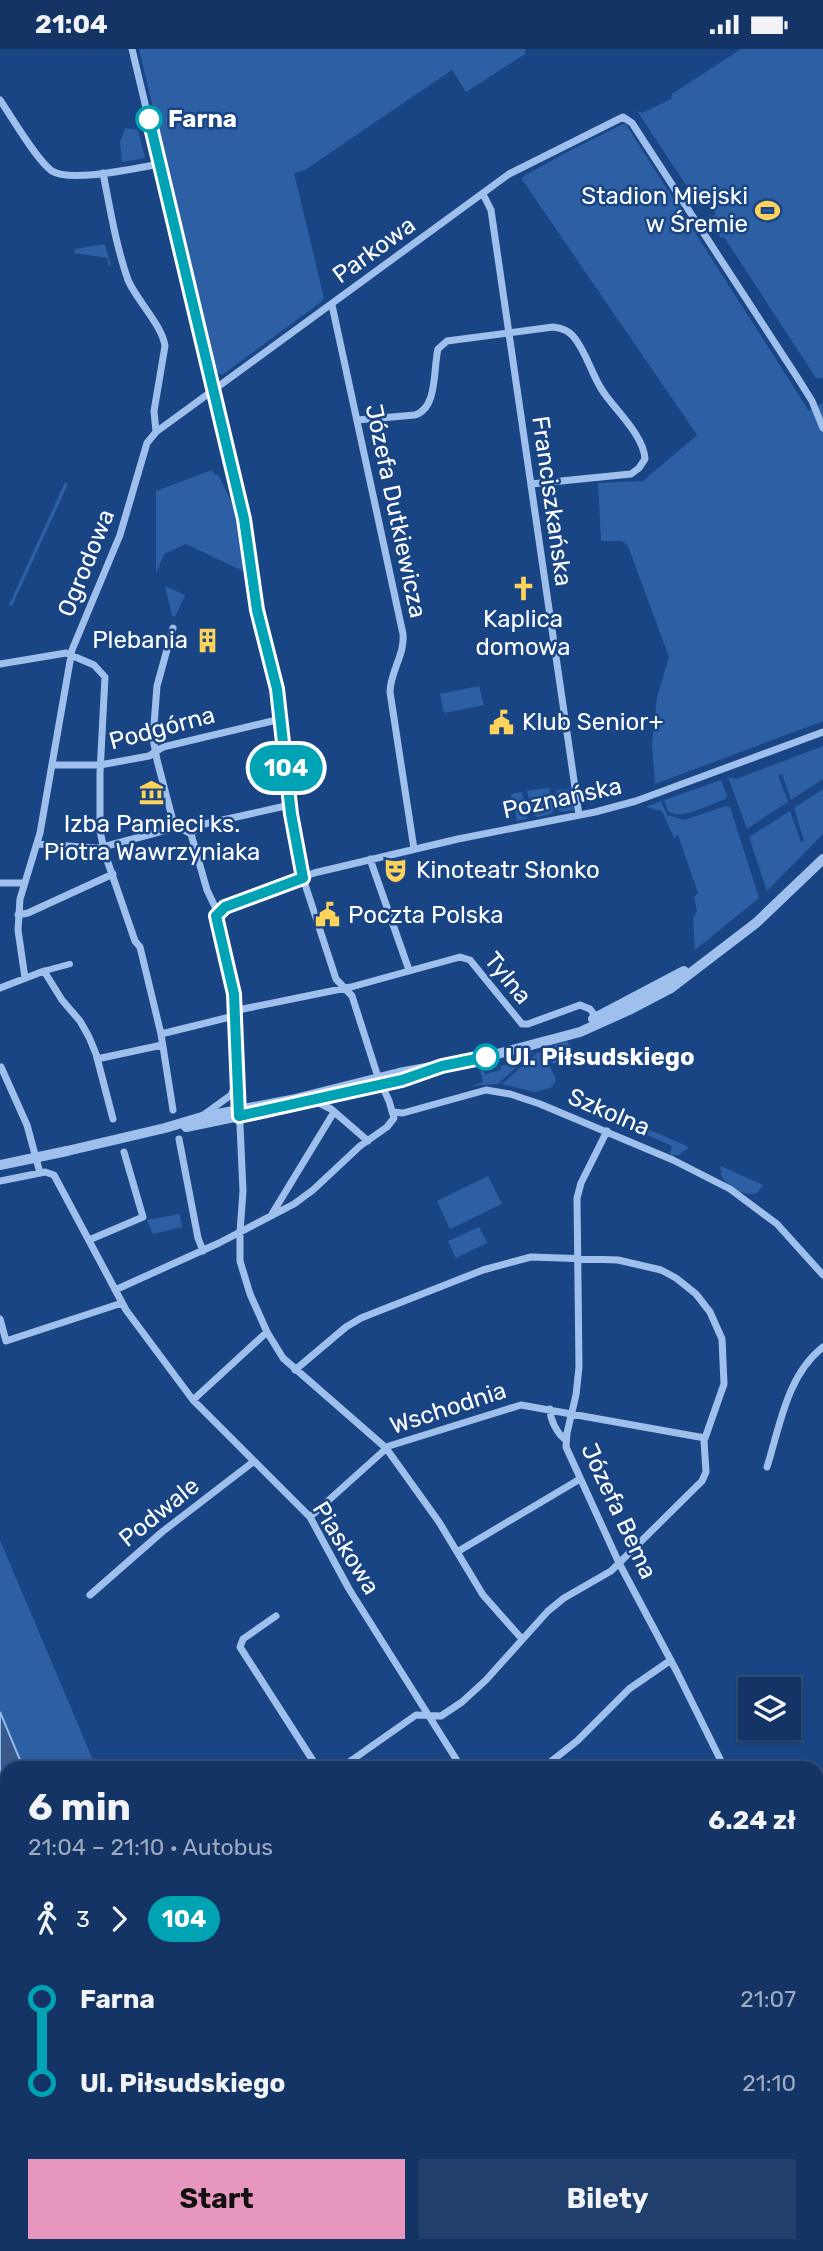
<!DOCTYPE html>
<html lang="pl">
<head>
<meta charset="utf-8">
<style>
  :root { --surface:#133464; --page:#203f6d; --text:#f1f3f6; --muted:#9daabf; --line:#324f78; --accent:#e797bd }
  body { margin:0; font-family:Rubik,sans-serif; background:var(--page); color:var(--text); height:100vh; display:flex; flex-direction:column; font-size:26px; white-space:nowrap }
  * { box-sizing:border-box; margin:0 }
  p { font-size:23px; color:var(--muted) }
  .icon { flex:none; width:38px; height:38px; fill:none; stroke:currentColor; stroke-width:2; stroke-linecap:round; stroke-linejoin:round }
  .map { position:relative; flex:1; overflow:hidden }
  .panel { position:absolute; left:0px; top:1712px; width:824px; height:492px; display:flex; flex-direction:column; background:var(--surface); border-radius:21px 21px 0 0; box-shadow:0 2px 5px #0004,0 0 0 2px var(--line) }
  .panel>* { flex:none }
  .badge { padding:0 14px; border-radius:23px; font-size:24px; line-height:46px }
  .controls { position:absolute; left:738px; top:1628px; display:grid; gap:14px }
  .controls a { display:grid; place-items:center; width:63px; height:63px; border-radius:0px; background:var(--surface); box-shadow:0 2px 5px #0004,0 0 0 2px var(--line); font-size:35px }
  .map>.badge { position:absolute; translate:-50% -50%; box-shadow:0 0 0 4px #fff }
  .legs { display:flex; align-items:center; gap:10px; height:77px; padding:0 28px; font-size:23px }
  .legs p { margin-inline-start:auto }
  .overview { display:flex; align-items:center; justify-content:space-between; height:119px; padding:0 28px }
  h1 { font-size:38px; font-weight:700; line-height:52px }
  .action { display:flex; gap:14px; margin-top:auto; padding:14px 28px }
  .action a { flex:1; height:80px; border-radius:0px; background:var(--accent); color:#111; font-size:28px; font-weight:700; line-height:80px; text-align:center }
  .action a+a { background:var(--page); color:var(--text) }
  ul { padding:0 28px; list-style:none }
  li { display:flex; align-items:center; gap:24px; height:84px; font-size:26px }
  li i { display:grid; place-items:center; width:10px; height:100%; margin:0 9px; background:currentColor }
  li i::after { content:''; width:18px; height:18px; margin:-9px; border:5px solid; border-radius:50%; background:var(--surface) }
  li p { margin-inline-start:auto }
  li:first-child i { background:linear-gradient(#0000 50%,currentColor 0) }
  li:last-child i { background:linear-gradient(currentColor 50%,#0000 0) }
  .status { display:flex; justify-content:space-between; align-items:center; height:49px; padding:0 35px; background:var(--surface); direction:ltr }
  .status svg { height:19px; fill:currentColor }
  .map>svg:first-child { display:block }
  .green { fill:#2c5fa3 }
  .water { fill:#385989; stroke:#91baef; stroke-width:2 }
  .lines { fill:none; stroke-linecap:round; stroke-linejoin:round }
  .stream { stroke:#91baef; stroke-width:2.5 }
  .pedestrian { stroke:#9fc0ec; stroke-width:6 }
  .minor { stroke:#9fc0ec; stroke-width:7 }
  .tertiary { stroke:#9fc0ec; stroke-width:10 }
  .tertiary-bridge { stroke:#9fc0ec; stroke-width:10 }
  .line-1-casing { stroke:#fff; stroke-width:16 }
  .line-1 { stroke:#00a3b4; stroke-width:10 }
  .stop-1-dot { fill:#fff; stroke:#00a3b4; stroke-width:3.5 }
  .labels { text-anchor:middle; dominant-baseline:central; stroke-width:5; stroke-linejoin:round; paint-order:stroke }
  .stop-label { font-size:24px; font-weight:bold; fill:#fff; stroke:#194585; text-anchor:start }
  .poi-label { font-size:24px; fill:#fff; stroke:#194585; text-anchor:start }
  .street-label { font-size:24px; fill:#fff; stroke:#194585 }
</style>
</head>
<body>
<div class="status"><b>21:04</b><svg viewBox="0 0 49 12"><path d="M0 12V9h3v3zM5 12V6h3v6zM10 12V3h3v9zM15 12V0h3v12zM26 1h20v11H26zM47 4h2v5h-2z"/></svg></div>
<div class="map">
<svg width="823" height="2202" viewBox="0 0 823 2202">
  <rect width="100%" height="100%" fill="#194585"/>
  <path class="green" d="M139,0H525V5L466,43L452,21L305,121L294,124L324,249L321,253L222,326L215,322Z
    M741,0H823V329H816L724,188L721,189L709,170L716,165L707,153L700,157L637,62L642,64L671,50L672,45Z
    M625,74L809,362L823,354V672L655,735L652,696L657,648L669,608L628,497L622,492H601L598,434L643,432L697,386L521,129L563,105Z
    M125,79L138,81L145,109L122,113L120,93Z
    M105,195L111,217L108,216V209L74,204L75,200Z
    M212,421L215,426L218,425L241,473L247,524L186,495L164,505L156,524V442Z
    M65,433L68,435L12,557L9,556Z
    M165,537L185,546L175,568L172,567Z
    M479,637L484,656L444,664L440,645Z
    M823,697V730L791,751L782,725L778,726L788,753L747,780L728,728L736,730Z
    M721,731L727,747L725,750C714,754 678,773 668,762C667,760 665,753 664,751Z
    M549,739L553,762L551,765L537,768L533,766L527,742Z
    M570,740L574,761L562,763L559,761L556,741Z
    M823,740V785L767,842L749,788L790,762L801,793L804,792L794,759Z
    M522,743L528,767L526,770L517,772L511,745Z
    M661,752L667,766L684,771L726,757L730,758L759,849L695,901L693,870L697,862L694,848L698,844L678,786L674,789L662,762L646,758Z
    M567,992L573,1001L562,1011L558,1009L555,1015L552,1014L546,999Z
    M535,1002L498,1035L471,1037L483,1033L480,1022L483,1021L485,1025L501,1021L500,1017C513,1014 523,1006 535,1002Z
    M538,1003L545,1006L556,1031L551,1039L535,1043L502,1035Z
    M639,1076L689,1098L679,1106H671L670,1104L672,1097L635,1081Z
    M721,1117L763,1136L757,1144C742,1148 717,1134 721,1117Z
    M488,1127L502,1155L450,1180L437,1152Z
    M180,1165L182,1178L153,1185L147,1171Z
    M479,1178L487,1194L456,1209L448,1192Z
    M0,1491L96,1718H23L0,1663Z
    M0,1825L7,1838V1887L0,1870Z
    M817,2083H823V2202H707L632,2196H817Z
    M153,2196H358L371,2202H155Z"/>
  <path class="water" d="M0,1663L23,1718H7V1838L0,1825Z
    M358,2196H632L707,2202H371Z"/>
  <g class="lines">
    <path class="stream" d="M178,2196L180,2202"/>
    <path class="pedestrian" d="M44,922L70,915"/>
    <path class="minor" d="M0,51C11,67 37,112 52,122C70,134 137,119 160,115
      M483,145L491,161L579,766
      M332,256L403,585C405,606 390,623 390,643L414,800
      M357,371L415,366C438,359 433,320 438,300L447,292L553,278C561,279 568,281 573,287C586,302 591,324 602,341C614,360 644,386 645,410L639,419L631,425L531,435
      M156,383L509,125L623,68L632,74L797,328L812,352L823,379
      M173,579L157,637L153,689L157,711L173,772L178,778L191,785
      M0,615L66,604L94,616L105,628L100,724V782L105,805L135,892L140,898L161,985L173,1061
      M52,716H100L149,707L163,698L281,670
      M191,785L207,841L218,864L217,876L234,945L243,1142L240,1183V1212L250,1245L267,1283L283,1309L386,1399L439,1473L483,1546L522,1590
      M191,785L200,776L290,756
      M37,795L99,799L178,778
      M370,810L409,921
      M0,834H24
      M218,864L225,858L314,824L458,790L595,763L636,752L823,683
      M18,866L28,864L113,825
      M25,929L18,881L20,850L40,784L72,601L120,486L147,394L156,383L154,362L165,297C162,276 137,252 128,231C116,197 110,159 103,124
      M0,939L44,922L62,951L80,972L89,988L96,1005L113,1070
      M161,985L230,968L243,960L351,938L460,908L470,911L522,975H528L580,956L590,960L596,968
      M97,1010L162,996
      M1,1018L27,1076L40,1124
      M313,1051L331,1060L368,1092
      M393,1063L403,1064L486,1041L510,1045L540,1055L673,1111L730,1140L777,1175L823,1226
      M202,1067L231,1046L237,1033
      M607,1082L581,1134L577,1149L579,1318L576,1346L567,1384L566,1398L619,1514L677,1623L724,1718
      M179,1090L198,1189L203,1202
      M0,1132L45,1123L54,1126L126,1261L193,1351L310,1468L349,1540L461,1718
      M272,1165L334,1063
      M89,1191L143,1168L124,1103
      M115,1241L219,1194L294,1155L313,1141L360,1097L387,1078L394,1069L389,1052L377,1025L352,947L336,930L301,823L291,765L277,640L257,561L244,470L132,0
      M0,1270L6,1292L122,1254
      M295,1321L346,1278L361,1269L483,1221L531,1208L618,1211L661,1221L676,1229L696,1245L710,1263L722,1290L724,1335L704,1392L706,1423L702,1432L611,1522L564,1549L548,1562L486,1631L462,1653L441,1667L416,1666L342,1718
      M193,1351L267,1283
      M550,1360C550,1370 557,1385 566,1391
      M767,1418C780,1377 787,1326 823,1298
      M310,1468L389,1397L521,1356L705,1389
      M457,1503L580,1430
      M90,1546L162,1483L253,1413
      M276,1567L243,1590L240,1598L317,1718
      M544,1718L577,1692L629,1640L671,1611
      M817,1934L823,1938
      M73,2202L79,2196"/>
    <path class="tertiary" d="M593,970L684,922
      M326,1048L419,1026
      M186,1078L239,1067
      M67,1102L165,1079L202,1068L291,1051L399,1024L486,1008L580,983L629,961L671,939L756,874L823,810"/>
    <path class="tertiary-bridge" d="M0,1116L67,1102"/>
  </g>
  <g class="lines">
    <defs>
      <path id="line-1" d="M149,70L244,470L257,561L277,640L291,765L303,829L225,858L216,867L234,945L239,1067L402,1031L442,1017L486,1008"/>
    </defs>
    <use href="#line-1" class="line-1-casing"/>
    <use href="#line-1" class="line-1"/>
  </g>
  <defs>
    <symbol id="stadium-bare" viewBox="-9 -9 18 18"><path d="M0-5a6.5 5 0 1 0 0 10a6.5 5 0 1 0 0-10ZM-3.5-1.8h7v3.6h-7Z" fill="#ffd35a" stroke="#194585" stroke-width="2.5" paint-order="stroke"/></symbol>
    <symbol id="church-bare" viewBox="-9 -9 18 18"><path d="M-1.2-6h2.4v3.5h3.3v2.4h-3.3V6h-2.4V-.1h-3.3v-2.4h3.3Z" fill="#ffd35a" stroke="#194585" stroke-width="2.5" paint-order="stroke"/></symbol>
    <symbol id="building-bare" viewBox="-9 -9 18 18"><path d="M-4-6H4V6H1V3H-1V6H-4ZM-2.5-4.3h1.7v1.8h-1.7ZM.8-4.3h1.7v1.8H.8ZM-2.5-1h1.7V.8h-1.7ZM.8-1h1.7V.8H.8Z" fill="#ffd35a" stroke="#194585" stroke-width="2.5" paint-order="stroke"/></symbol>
    <symbol id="civic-bare" viewBox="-9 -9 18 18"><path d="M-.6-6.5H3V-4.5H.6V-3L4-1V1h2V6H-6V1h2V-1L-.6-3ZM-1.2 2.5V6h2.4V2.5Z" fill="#ffd35a" stroke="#194585" stroke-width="2.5" paint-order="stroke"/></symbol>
    <symbol id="museum-bare" viewBox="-9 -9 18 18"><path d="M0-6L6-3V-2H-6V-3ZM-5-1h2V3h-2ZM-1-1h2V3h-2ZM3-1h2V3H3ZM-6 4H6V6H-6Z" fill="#ffd35a" stroke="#194585" stroke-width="2.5" paint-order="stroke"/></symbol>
    <symbol id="theatre-bare" viewBox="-9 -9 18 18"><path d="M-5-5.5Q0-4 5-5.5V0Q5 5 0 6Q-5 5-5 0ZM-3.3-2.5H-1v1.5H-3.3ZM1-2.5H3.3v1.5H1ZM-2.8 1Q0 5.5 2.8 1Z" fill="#ffd35a" stroke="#194585" stroke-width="2.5" paint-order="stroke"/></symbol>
  </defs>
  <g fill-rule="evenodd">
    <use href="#stadium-bare" x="750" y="144" width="35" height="35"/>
    <use href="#church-bare" x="506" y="522" width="35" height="35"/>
    <use href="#building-bare" x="190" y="574" width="35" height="35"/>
    <use href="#civic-bare" x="484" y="656" width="35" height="35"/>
    <use href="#museum-bare" x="134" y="726" width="35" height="35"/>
    <use href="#theatre-bare" x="378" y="804" width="35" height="35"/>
    <use href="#civic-bare" x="310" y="848" width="35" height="35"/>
  </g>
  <g class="stop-1-dot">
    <circle cx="149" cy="70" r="12"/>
    <circle cx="486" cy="1008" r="12"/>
  </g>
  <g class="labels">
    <g class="stop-label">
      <text x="168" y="70">Farna</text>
      <text x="505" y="1008">Ul. Piłsudskiego</text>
    </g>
    <g class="poi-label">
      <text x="748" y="147" text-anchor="end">Stadion Miejski<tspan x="748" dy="28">w Śremie</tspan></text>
      <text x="523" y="570" text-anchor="middle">Kaplica<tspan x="523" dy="28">domowa</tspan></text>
      <text x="188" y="591" text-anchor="end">Plebania</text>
      <text x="522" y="673">Klub Senior+</text>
      <text x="152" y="775" text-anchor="middle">Izba Pamieci ks.<tspan x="152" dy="28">Piotra Wawrzyniaka</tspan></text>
      <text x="416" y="821">Kinoteatr Słonko</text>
      <text x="348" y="866">Poczta Polska</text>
    </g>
    <g class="street-label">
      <text transform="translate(374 201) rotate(-36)">Parkowa</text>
      <text transform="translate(552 452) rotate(82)">Franciszkańska</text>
      <text transform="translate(396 462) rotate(78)">Józefa Dutkiewicza</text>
      <text transform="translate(86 514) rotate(-68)">Ogrodowa</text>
      <text transform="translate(162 679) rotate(-15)">Podgórna</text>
      <text transform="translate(562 749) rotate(-12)">Poznańska</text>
      <text transform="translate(508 929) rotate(51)">Tylna</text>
      <text transform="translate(609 1063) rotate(23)">Szkolna</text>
      <text transform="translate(448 1359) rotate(-18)">Wschodnia</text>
      <text transform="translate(619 1462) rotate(65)">Józefa Bema</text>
      <text transform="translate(159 1463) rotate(-39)">Podwale</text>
      <text transform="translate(346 1499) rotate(58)">Piaskowa</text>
    </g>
  </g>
</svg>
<div class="controls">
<a><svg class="icon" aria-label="layers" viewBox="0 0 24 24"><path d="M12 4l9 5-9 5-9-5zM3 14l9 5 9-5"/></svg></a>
</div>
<b class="badge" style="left:286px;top:719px;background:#00a3b4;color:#fff">104</b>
<section class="panel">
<div class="overview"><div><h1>6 min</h1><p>21:04 – 21:10 · Autobus</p></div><b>6.24 zł</b></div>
<div class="legs"><svg class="icon" aria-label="walk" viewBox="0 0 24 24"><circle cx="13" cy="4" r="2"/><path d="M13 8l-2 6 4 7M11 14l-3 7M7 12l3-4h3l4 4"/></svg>3<svg class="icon" aria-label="forward" viewBox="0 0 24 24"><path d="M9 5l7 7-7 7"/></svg><b class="badge" style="background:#00a3b4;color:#fff">104</b></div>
<ul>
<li><i style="color:#00a3b4"></i><b>Farna</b><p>21:07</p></li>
<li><i style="color:#00a3b4"></i><b>Ul. Piłsudskiego</b><p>21:10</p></li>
</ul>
<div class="action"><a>Start</a><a>Bilety</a></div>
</section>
</div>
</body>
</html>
